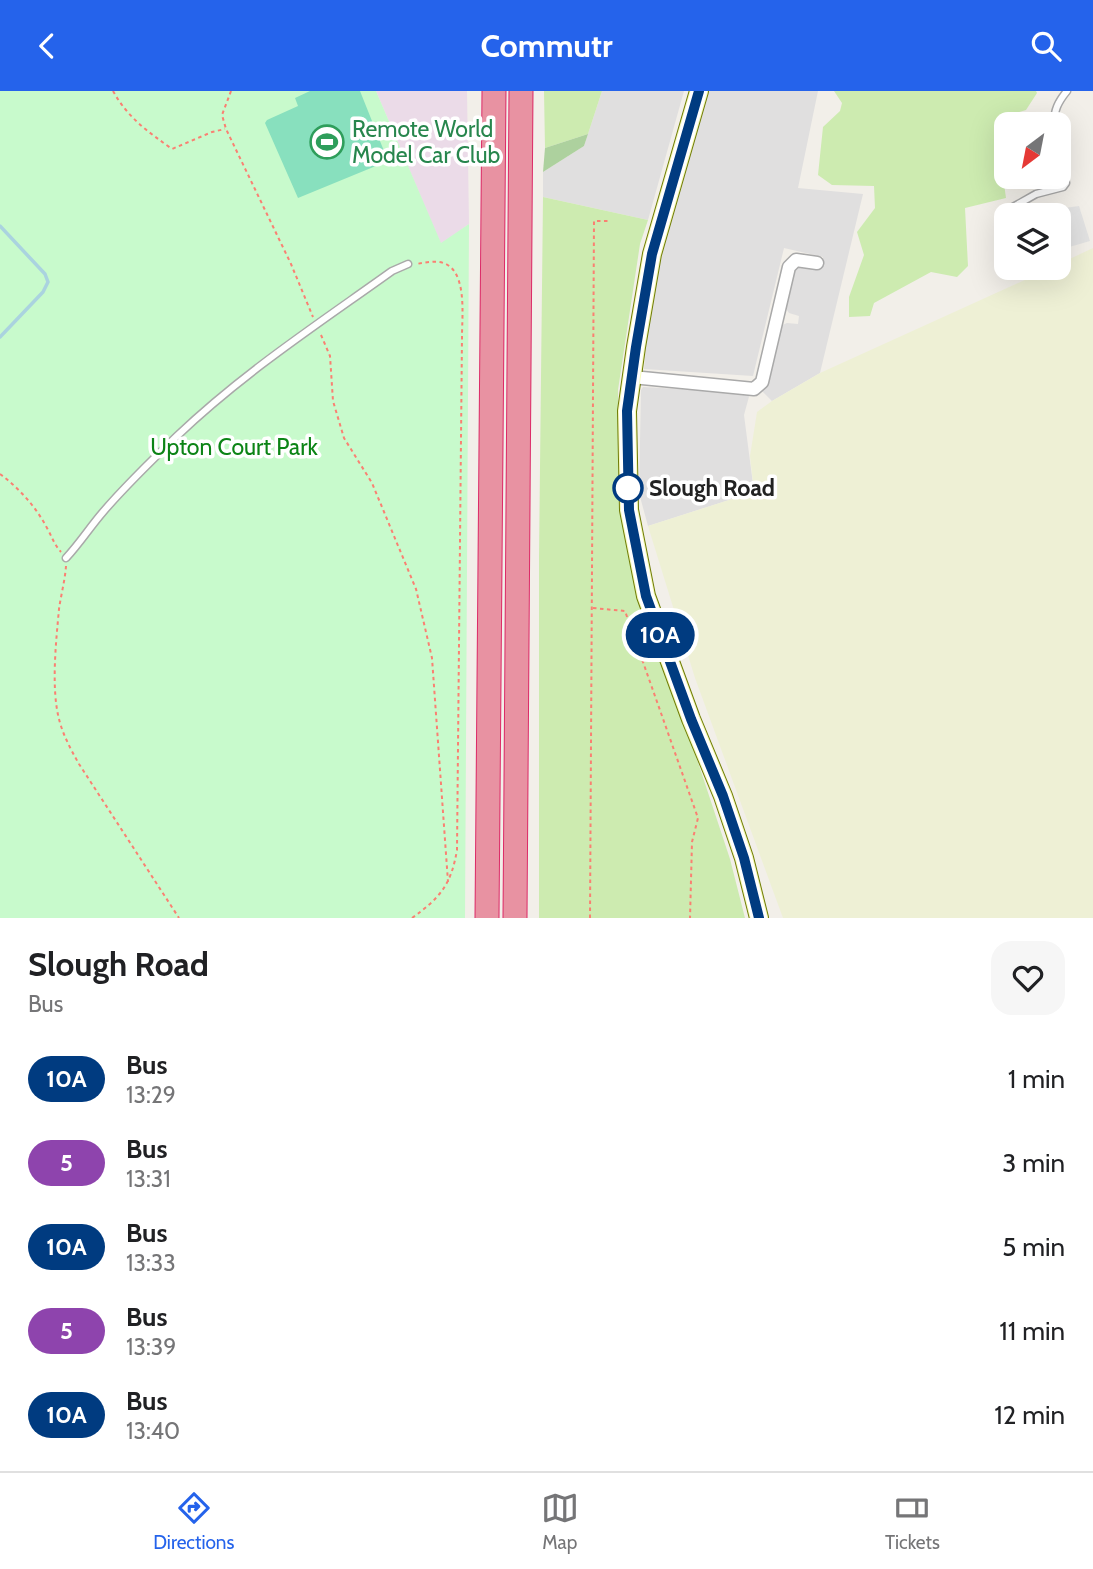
<!DOCTYPE html>
<html lang="en">
<head>
<meta charset="utf-8">
<style>
  :root { --surface:#fff; --page:#f6f6f6; --text:#202124; --muted:#757577; --line:#e0e0e0; --accent:#2563eb }
  body { margin:0; font-family:Cabin,sans-serif; background:var(--page); color:var(--text); height:100vh; display:flex; flex-direction:column; font-size:26px; white-space:nowrap }
  * { box-sizing:border-box; margin:0 }
  p { font-size:23px; color:var(--muted) }
  .icon { flex:none; width:38px; height:38px; fill:none; stroke:currentColor; stroke-width:2; stroke-linecap:round; stroke-linejoin:round }
  .map { position:relative; height:827px; overflow:hidden }
  .drawer { display:flex; flex-direction:column; background:var(--surface); flex:1 }
  .drawer>* { flex:none }
  .badge { padding:0 14px; border-radius:23px; font-size:24px; line-height:46px }
  .needle { width:46px; rotate:212deg }
  .fabs { position:absolute; left:994px; top:21px; display:grid; gap:14px }
  .fabs a { display:grid; place-items:center; width:77px; height:77px; border-radius:14px; background:var(--surface); box-shadow:0 7px 28px #0002; font-size:35px }
  .map>.badge { position:absolute; translate:-50% -50%; box-shadow:0 0 0 4px #fff }
  .round { display:grid; place-items:center; flex:none; width:74px; height:74px; border-radius:21px; background:var(--page) }
  .summary { display:flex; align-items:center; justify-content:space-between; height:119px; padding:0 28px }
  h1 { font-size:33px; font-weight:700; line-height:52px }
  ul { padding:0; list-style:none }
  li { display:flex; align-items:center; gap:21px; height:84px; padding:0 28px }
  li div { flex:1 }
  li b { display:block; font-size:26px }
  li em { font-style:normal }
  li .badge { min-width:77px; font-weight:700; text-align:center }
  header { display:flex; justify-content:space-between; align-items:center; height:91px; padding:0 28px; background:var(--accent); color:#fff; font-size:32px; font-weight:700 }
  .dock { display:flex; justify-content:space-around; align-items:center; height:98px; border-top:2px solid var(--line); background:var(--surface); font-size:19px; color:var(--muted) }
  .dock a { display:grid; justify-items:center; gap:4px }
  .dock .active { color:var(--accent) }
  .map>svg:first-child { display:block }
  .residential { fill:#e0dfdf }
  .industrial { fill:#ebdbe8 }
  .farmland { fill:#eef0d5 }
  .grass { fill:#cdebb0 }
  .forest { fill:#add19e }
  .park { fill:#c8facc }
  .pitch { fill:#88e0be }
  .parking { fill:#e2e2e2 }
  .lines { fill:none; stroke-linecap:round; stroke-linejoin:round }
  .stream { stroke:#aad3df; stroke-width:3.5 }
  .lane-casing { stroke:#a9a9a9; stroke-width:9 }
  .street-casing { stroke:#a9a9a9; stroke-width:15 }
  .secondary-casing { stroke:#707d05; stroke-width:20 }
  .highway-casing { stroke:#dc2a67; stroke-width:25 }
  .path { stroke:#fa8072; stroke-width:2; stroke-dasharray:3.5 3.5; stroke-linecap:butt }
  .lane { stroke:#fff; stroke-width:6 }
  .street { stroke:#fff; stroke-width:12 }
  .secondary { stroke:#f7fabf; stroke-width:18 }
  .highway { stroke:#e892a2; stroke-width:23 }
  .line-casing { stroke:#fff; stroke-width:16 }
  .line { stroke:#003b80; stroke-width:10 }
  .stop-dot { fill:#fff; stroke:#003b80; stroke-width:3.5 }
  .labels { text-anchor:middle; dominant-baseline:central; stroke-width:7; stroke-linejoin:round; paint-order:stroke }
  .leisure-label { font-size:23px; fill:#27864d; stroke:#fff; text-anchor:start }
  .park-label { font-size:23px; fill:#0c8416; stroke:#fff }
  .stop-label { font-size:23px; font-weight:bold; fill:#222; stroke:#fff; text-anchor:start }
</style>
</head>
<body>
<header><svg class="icon" aria-label="back" viewBox="0 0 24 24"><path d="M15 5l-7 7 7 7"/></svg>Commutr<svg class="icon" aria-label="search" viewBox="0 0 24 24"><circle cx="10" cy="10" r="6"/><path d="M15 15l6 6"/></svg></header>
<div class="map">
<svg width="1093" height="827" viewBox="0 0 1093 827">
  <rect width="100%" height="100%" fill="#f2efe9"/>
  <path class="residential" d="M602,0H684L648,129L543,106V81L584,55Z
    M706,0H818L798,97L863,103L820,282L772,310L762,300L769,291L780,235L787,232L798,233L799,225L789,222L785,216L795,171L822,176L823,166L784,157L753,285L644,278L649,221L663,150Z
    M643,296L750,302L744,324L754,401L648,435L639,402L641,299Z"/>
  <path class="industrial" d="M376,0H467L469,133L441,153Z"/>
  <path class="farmland" d="M1093,157V827H783L695,587L648,435L754,401L750,365L757,321L772,310L820,282L1051,177H1059V173Z"/>
  <path class="grass" d="M544,0H602L588,43L545,57Z
    M834,0H1036L1037,2L1026,19L1003,26L999,57L1006,107L965,117L968,175L957,186L931,181L874,212L870,225L849,226V206L864,164L857,141L875,117L874,95L832,94L818,84L823,36L840,20L842,12Z
    M543,106L648,129L640,153L618,299L619,418L633,475L730,768L745,827H539V466Z"/>
  <path class="forest" d="M588,43L584,55L543,81L545,57Z"/>
  <path class="park" d="M0,0H376L441,152L469,133L465,827H0Z"/>
  <path class="pitch" d="M310,0H360L388,70L298,107L265,32L267,29L298,15L295,7Z"/>
  <path class="parking" d="M1079,115L1090,150L1059,159V124H1051L1050,119Z"/>
  <g class="lines">
    <path class="stream" d="M0,135L45,183L48,191L43,201L0,246"/>
    <defs>
      <path id="lane" d="M1054,33C1054,19 1058,11 1067,0
        M1013,116L1036,103L1063,96L1066,92L1059,56
        M66,467C80,452 90,436 103,421C126,394 152,369 177,345C243,282 318,233 392,180L408,173"/>
      <path id="street" d="M632,286L754,298L762,291L789,176L796,169L817,172"/>
      <path id="secondary" d="M699,0L652,163L636,256L627,320L629,419L646,505L691,628L723,705L744,767L759,827"/>
      <path id="highway" d="M487,827L494,0
        M515,827L521,0"/>
    </defs>
    <use href="#lane" class="lane-casing"/>
    <use href="#street" class="street-casing"/>
    <use href="#secondary" class="secondary-casing"/>
    <use href="#highway" class="highway-casing"/>
    <path class="path" d="M113,0C128,27 147,40 172,58L212,41L225,38
      M231,0L222,24L226,38L291,173L313,226
      M321,244L330,265L333,310L344,347L372,392L416,498L432,567L448,791
      M0,383C19,397 36,416 47,437C52,446 54,453 61,461
      M66,475C65,489 61,504 59,518C56,551 51,597 59,628C63,644 71,659 79,673L179,827
      M593,517L625,520L698,727L692,751L690,827
      M412,827C440,807 451,794 457,759L462,245C462,223 468,175 439,171C432,170 423,172 416,173
      M590,827L594,130H610"/>
    <use href="#lane" class="lane"/>
    <use href="#street" class="street"/>
    <use href="#secondary" class="secondary"/>
    <use href="#highway" class="highway"/>
  </g>
  <g class="lines">
    <defs>
      <path id="line" d="M699,0L652,163L636,256L627,320L629,419L646,505L691,628L723,705L744,767L759,827"/>
    </defs>
    <use href="#line" class="line-casing"/>
    <use href="#line" class="line"/>
  </g>
  <defs>
    <symbol id="stadium-ring" viewBox="-11 -11 22 22"><circle r="9.5" fill="#fff" stroke="#2e9e5b" stroke-width="1.5"/><path d="M0-5a6.5 5 0 1 0 0 10a6.5 5 0 1 0 0-10ZM-3.5-1.8h7v3.6h-7Z" fill="#2e9e5b"/></symbol>
  </defs>
  <g fill-rule="evenodd">
    <use href="#stadium-ring" x="308" y="32" width="38" height="38"/>
  </g>
  <circle class="stop-dot" cx="628" cy="397" r="14"/>
  <g class="labels">
    <g class="leisure-label">
      <text x="352" y="38">Remote World<tspan x="352" dy="26">Model Car Club</tspan></text>
    </g>
    <g class="park-label">
      <text x="234" y="356">Upton Court Park</text>
    </g>
    <g class="stop-label">
      <text x="649" y="397">Slough Road</text>
    </g>
  </g>
</svg>
<div class="fabs">
<a><svg class="needle" viewBox="-14 -14 28 28"><path d="M0-13l5 13h-10z" fill="#e53935"/><path d="M0 13l5-13h-10z" fill="#757577"/></svg></a>
<a><svg class="icon" aria-label="layers" viewBox="0 0 24 24"><path d="M12 4l9 5-9 5-9-5zM3 14l9 5 9-5"/></svg></a>
</div>
<b class="badge" style="left:660px;top:544px;background:#003b80;color:#fff">10A</b>
</div>
<section class="drawer">
<div class="summary"><div><h1>Slough Road</h1><p>Bus</p></div><a class="round"><svg class="icon" aria-label="heart" viewBox="0 0 24 24"><path d="M12 20l-8-8c-3-5 5-10 8-4 3-6 11-1 8 4z"/></svg></a></div>
<ul>
<li><span class="badge" style="background:#003b80;color:#fff">10A</span><div><b>Bus</b><p>13:29</p></div><em>1 min</em></li>
<li><span class="badge" style="background:#8e44ad;color:#fff">5</span><div><b>Bus</b><p>13:31</p></div><em>3 min</em></li>
<li><span class="badge" style="background:#003b80;color:#fff">10A</span><div><b>Bus</b><p>13:33</p></div><em>5 min</em></li>
<li><span class="badge" style="background:#8e44ad;color:#fff">5</span><div><b>Bus</b><p>13:39</p></div><em>11 min</em></li>
<li><span class="badge" style="background:#003b80;color:#fff">10A</span><div><b>Bus</b><p>13:40</p></div><em>12 min</em></li>
</ul>
</section>
<nav class="dock">
<a class="active"><svg class="icon" aria-label="directions" viewBox="0 0 24 24"><path d="M12 3l9 9-9 9-9-9zM9 14v-3h6M13 9l2 2-2 2"/></svg>Directions</a>
<a><svg class="icon" aria-label="map" viewBox="0 0 24 24"><path d="M3 6l6-2 6 2 6-2v14l-6 2-6-2-6 2zM9 4v14M15 6v14"/></svg>Map</a>
<a><svg class="icon" aria-label="tickets" viewBox="0 0 24 24"><path d="M3 7h18v10H3zM15 7v10"/></svg>Tickets</a>
</nav>
</body>
</html>
